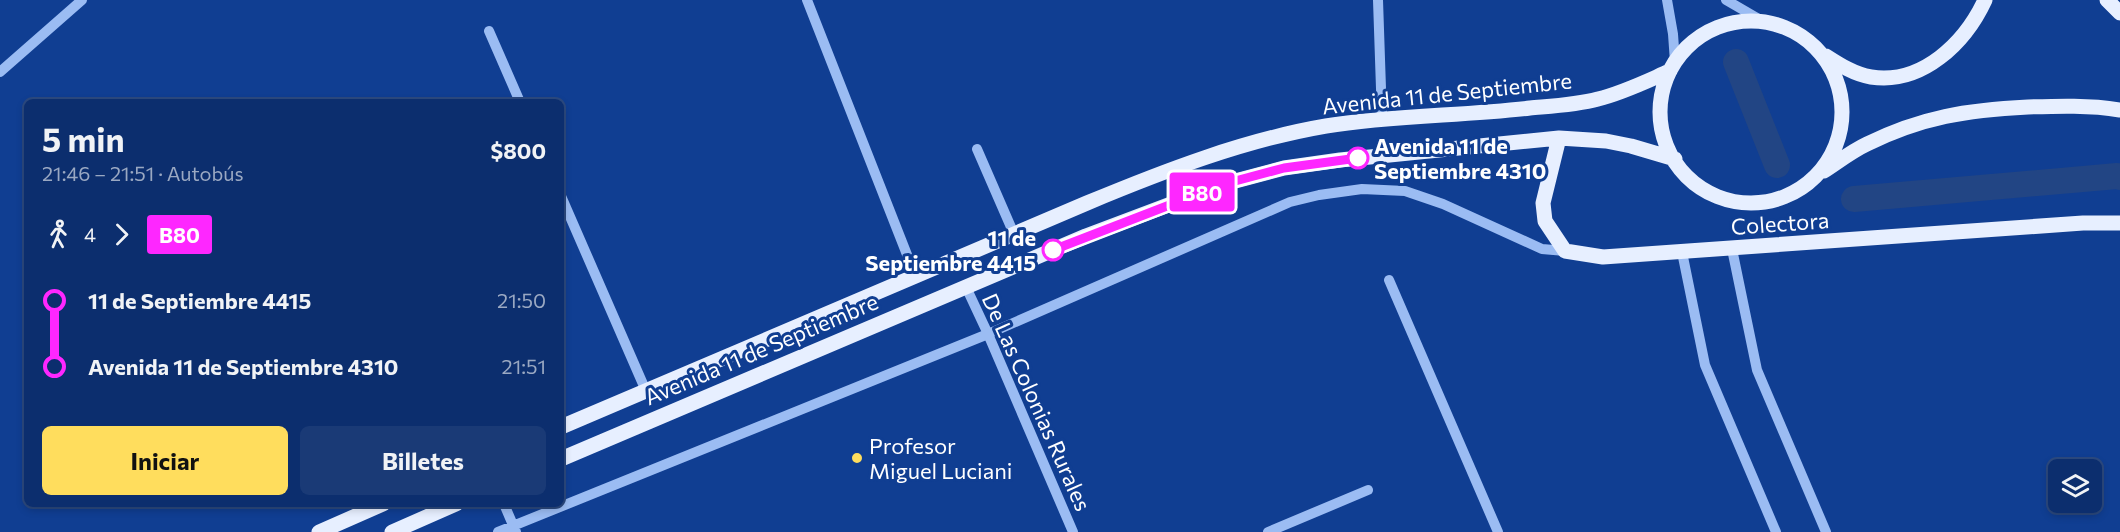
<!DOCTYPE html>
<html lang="es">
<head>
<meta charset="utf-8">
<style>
  :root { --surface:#0c2e6e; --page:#1a3a76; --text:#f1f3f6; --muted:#9aa8c2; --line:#2c4a81; --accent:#ffdd5d }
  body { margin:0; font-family:Commissioner,sans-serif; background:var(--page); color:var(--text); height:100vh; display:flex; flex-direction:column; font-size:22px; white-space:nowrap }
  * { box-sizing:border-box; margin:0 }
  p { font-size:20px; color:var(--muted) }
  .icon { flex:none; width:33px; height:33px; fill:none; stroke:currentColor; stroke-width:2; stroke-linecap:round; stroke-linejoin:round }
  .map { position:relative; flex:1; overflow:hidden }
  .side { position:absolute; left:24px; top:99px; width:540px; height:408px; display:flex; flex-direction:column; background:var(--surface); border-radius:9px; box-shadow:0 3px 9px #0003,0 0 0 2px var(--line) }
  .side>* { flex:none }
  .badge { padding:0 12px; border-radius:4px; font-size:21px; line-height:39px }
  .tools { position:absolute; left:2048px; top:459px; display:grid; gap:12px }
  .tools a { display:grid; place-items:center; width:54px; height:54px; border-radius:9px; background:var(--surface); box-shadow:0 3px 9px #0003,0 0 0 2px var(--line); font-size:30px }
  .map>.badge { position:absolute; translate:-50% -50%; box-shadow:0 0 0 3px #fff }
  .legs { display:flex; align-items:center; gap:9px; height:66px; padding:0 18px; font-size:20px }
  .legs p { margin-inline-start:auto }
  .overview { display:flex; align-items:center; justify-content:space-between; height:102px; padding:0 18px }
  h1 { font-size:33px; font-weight:700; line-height:45px }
  .action { display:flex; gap:12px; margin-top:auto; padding:12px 18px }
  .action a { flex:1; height:69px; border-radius:9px; background:var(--accent); color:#111; font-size:24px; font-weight:700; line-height:69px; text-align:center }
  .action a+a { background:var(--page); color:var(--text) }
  ul { padding:0 18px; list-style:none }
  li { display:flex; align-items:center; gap:21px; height:66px; font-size:22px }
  li i { display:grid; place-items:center; width:9px; height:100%; margin:0 8px; background:currentColor }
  li i::after { content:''; width:15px; height:15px; margin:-8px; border:4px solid; border-radius:50%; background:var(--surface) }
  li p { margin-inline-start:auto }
  li:first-child i { background:linear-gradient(#0000 50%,currentColor 0) }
  li:last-child i { background:linear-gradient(currentColor 50%,#0000 0) }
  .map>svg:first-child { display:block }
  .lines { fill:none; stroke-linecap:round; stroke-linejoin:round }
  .canal { stroke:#224584; stroke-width:26 }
  .minor { stroke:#9bbcf3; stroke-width:10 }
  .major { stroke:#e7efff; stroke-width:15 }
  .line-1-casing { stroke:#fff; stroke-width:14 }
  .line-1 { stroke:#fe27ff; stroke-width:9 }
  .stop-1-dot { fill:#fff; stroke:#fe27ff; stroke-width:3 }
  .poi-dot { fill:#ffdd5d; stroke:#103e92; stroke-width:2 }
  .labels { text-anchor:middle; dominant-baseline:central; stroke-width:6; stroke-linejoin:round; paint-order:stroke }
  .street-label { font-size:22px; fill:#fff; stroke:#103e92 }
  .stop-label { font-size:22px; font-weight:bold; fill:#fff; stroke:#103e92; text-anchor:start }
  .poi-label { font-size:22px; fill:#fff; stroke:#103e92; text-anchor:start }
</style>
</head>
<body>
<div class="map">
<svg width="2120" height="532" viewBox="0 0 2120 532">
  <rect width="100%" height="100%" fill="#103e92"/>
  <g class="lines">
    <path class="canal" d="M1736,62L1777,165
      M1854,199L2117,176L2120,177"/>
    <path class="minor" d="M807,0L915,275
      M1378,0L1382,118
      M1667,0L1673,34L1675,62
      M1726,0L1764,22
      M489,31L520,102
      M0,72L82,0
      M977,149L1014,234
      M561,196L646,391
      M1732,249L1757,370L1826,532
      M1682,252L1705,365L1776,532
      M1389,280L1498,532
      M966,287L988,334L1073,532
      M504,504L516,532
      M498,532L988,334L1290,202L1319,195L1362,189L1405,191L1443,204L1542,249L1565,251
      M1268,532L1368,490"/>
    <path class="major" d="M2107,0L2120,13
      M1660 112a91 91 0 1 1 182 0a91 91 0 1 1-182 0Z
      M1826,56C1840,65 1854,74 1871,77C1922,85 1965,43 1985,0
      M1559,138L1543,203L1545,221L1565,251L1603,257L2083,223H2120
      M1824,171C1838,162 1852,151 1867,144C1922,117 1967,110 2028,107C2058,106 2090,105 2120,110
      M561,427L1087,203C1164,171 1244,140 1326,126C1393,115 1462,116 1530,108C1553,106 1576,105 1598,99C1623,93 1647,81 1670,71
      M561,459L1086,236L1224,184L1284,168L1340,160L1559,138L1606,141L1631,146L1675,159
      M319,532L383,504
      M392,532L456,504"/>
  </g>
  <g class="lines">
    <defs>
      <path id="line-1" d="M1053,250L1224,184L1284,168L1358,158"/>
    </defs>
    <use href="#line-1" class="line-1-casing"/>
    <use href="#line-1" class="line-1"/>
  </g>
  <g class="stop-1-dot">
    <circle cx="1358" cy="158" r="10"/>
    <circle cx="1053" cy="250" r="10"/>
  </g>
  <circle class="poi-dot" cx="857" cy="458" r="6"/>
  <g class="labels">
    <g class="street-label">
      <text transform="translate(1447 93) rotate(-6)">Avenida 11 de Septiembre</text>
      <text transform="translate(1780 223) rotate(-4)">Colectora</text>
      <text transform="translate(761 349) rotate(-23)">Avenida 11 de Septiembre</text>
      <text transform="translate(1037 402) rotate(66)">De Las Colonias Rurales</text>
    </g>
    <g class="stop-label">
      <text x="1374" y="145">Avenida 11 de<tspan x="1374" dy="25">Septiembre 4310</tspan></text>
      <text x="1036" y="237" text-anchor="end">11 de<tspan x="1036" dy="25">Septiembre 4415</tspan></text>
    </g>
    <g class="poi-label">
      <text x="869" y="445">Profesor<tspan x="869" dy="25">Miguel Luciani</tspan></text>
    </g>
  </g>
</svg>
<div class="tools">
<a><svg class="icon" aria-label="layers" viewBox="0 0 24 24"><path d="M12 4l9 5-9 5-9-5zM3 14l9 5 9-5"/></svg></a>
</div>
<b class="badge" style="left:1202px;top:192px;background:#fe27ff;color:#fff">B80</b>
<section class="side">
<div class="overview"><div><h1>5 min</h1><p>21:46 – 21:51 · Autobús</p></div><b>$800</b></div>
<div class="legs"><svg class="icon" aria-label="walk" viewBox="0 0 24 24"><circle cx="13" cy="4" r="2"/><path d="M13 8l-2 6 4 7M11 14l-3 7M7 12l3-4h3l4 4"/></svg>4<svg class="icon" aria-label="forward" viewBox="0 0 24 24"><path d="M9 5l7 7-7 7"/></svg><b class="badge" style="background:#fe27ff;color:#fff">B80</b></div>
<ul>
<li><i style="color:#fe27ff"></i><b>11 de Septiembre 4415</b><p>21:50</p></li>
<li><i style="color:#fe27ff"></i><b>Avenida 11 de Septiembre 4310</b><p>21:51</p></li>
</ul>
<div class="action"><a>Iniciar</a><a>Billetes</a></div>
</section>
</div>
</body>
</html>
